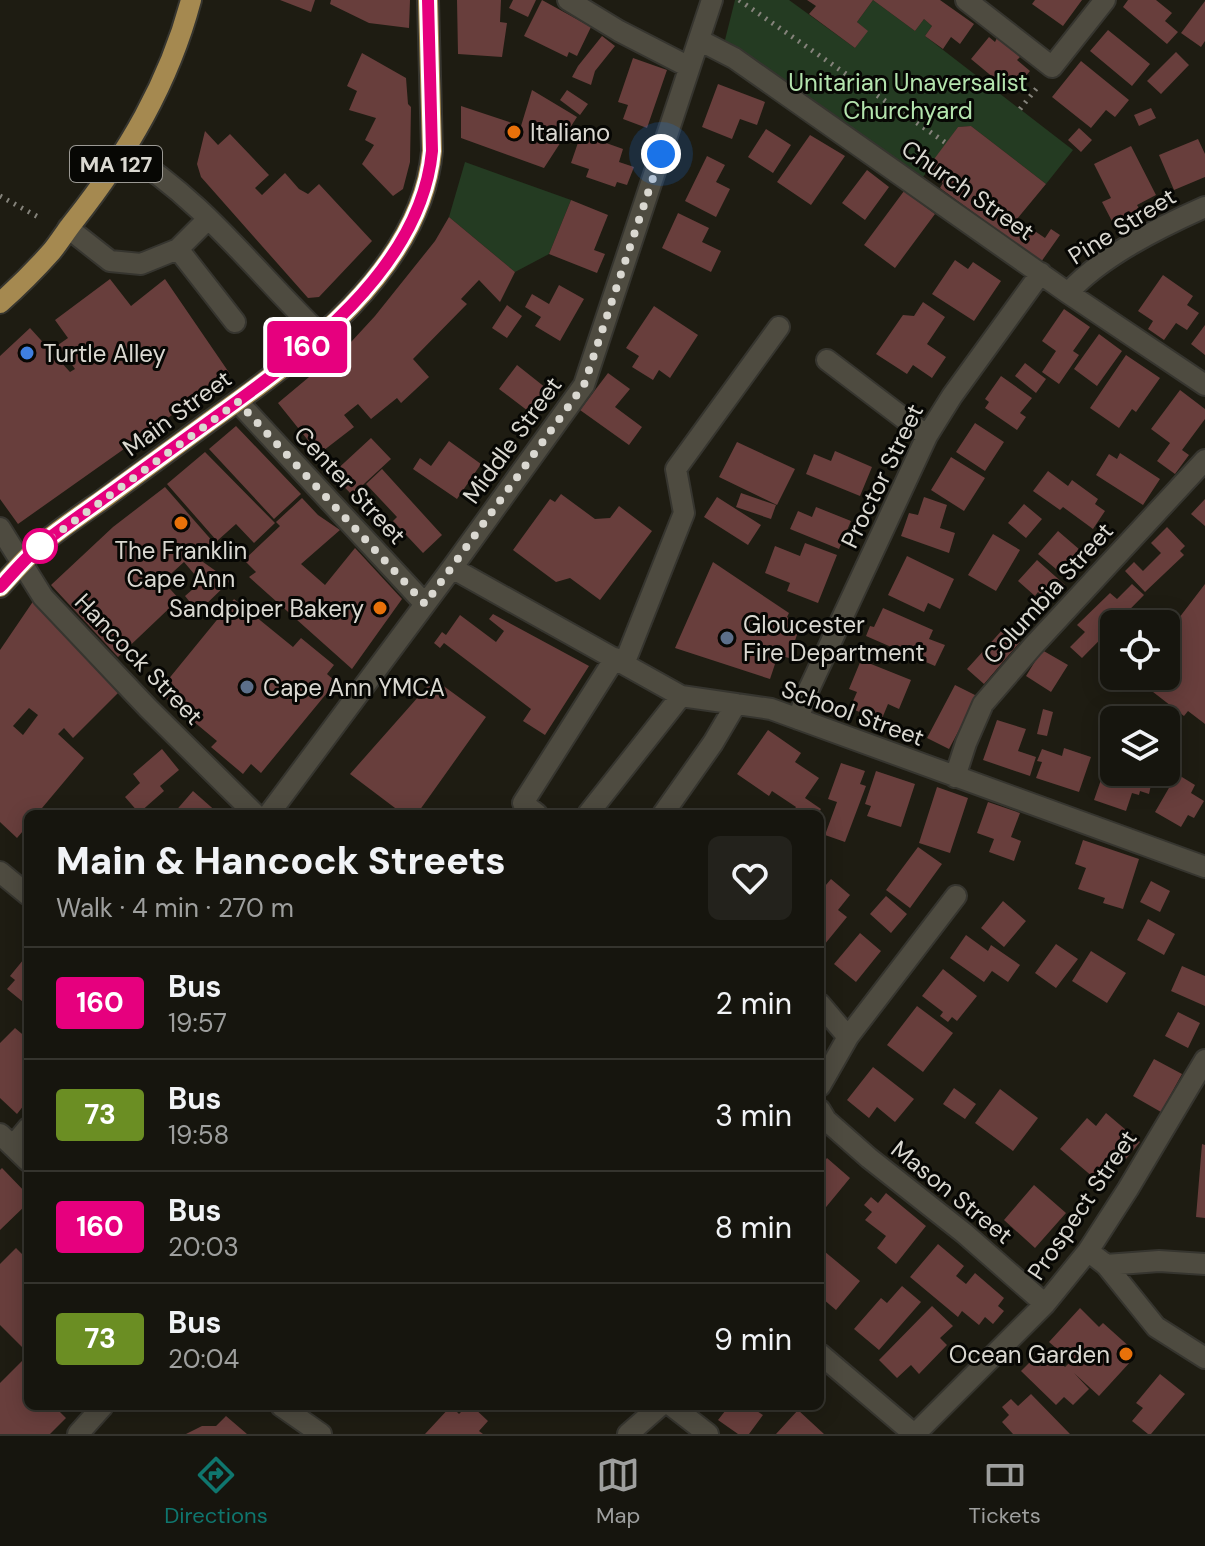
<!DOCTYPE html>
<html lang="en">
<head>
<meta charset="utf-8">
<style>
  :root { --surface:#16150e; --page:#23221c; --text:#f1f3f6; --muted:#9e9f9e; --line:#35342e; --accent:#0f766e }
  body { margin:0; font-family:"DM Sans",sans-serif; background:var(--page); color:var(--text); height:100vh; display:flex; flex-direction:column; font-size:30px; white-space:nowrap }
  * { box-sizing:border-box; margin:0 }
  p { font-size:26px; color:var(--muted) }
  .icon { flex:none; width:44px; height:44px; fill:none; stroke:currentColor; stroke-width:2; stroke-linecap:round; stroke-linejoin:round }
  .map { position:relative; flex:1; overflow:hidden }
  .sheet { position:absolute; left:24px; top:810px; width:800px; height:600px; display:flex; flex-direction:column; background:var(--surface); border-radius:12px; box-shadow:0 4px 20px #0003,0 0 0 2px var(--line) }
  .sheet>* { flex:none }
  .badge { padding:0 16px; border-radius:6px; font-size:28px; line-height:52px }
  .tools { position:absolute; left:1100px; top:610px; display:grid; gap:16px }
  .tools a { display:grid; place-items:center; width:80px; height:80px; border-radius:12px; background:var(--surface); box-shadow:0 4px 20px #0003,0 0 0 2px var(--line); font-size:40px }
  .you { position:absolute; width:40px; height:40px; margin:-20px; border:6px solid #fff; border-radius:50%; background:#1a73e8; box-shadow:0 0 0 12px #1a73e833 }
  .map>.badge { position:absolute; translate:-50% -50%; box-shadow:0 0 0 4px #fff }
  .round { display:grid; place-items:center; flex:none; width:84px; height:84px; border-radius:12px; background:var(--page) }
  .overview { display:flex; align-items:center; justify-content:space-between; height:136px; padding:0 32px }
  h1 { font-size:38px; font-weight:800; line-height:60px }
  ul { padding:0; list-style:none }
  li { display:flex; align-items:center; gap:24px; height:112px; padding:0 32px; border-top:2px solid var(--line) }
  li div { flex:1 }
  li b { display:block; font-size:30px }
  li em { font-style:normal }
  li .badge { min-width:88px; font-weight:700; text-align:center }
  .menu { display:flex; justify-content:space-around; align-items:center; height:112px; border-top:2px solid var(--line); background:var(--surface); font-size:22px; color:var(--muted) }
  .menu a { display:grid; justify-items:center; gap:4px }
  .menu .current { color:var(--accent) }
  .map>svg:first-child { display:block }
  .green { fill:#243b22 }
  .building { fill:#683e3c; fill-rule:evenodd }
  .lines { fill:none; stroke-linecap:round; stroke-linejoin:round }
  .minor-casing { stroke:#36352f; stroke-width:24 }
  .major-casing { stroke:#36352f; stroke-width:24 }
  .path { stroke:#85837b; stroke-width:5; stroke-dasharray:2 6; stroke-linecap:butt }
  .minor { stroke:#4e4b40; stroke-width:20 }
  .major { stroke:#a58950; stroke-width:20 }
  .line-casing { stroke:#fff; stroke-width:18 }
  .line { stroke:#e6007e; stroke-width:12 }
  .walk { stroke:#dad8d1; stroke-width:8; stroke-dasharray:0 14.4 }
  .food-dot { fill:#e8710a; stroke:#070704; stroke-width:3 }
  .shop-dot { fill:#3f7fe0; stroke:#070704; stroke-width:3 }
  .stop-dot { fill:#fff; stroke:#e6007e; stroke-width:4 }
  .service-dot { fill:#5c6f8a; stroke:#070704; stroke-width:3 }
  .labels { text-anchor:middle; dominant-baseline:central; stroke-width:6; stroke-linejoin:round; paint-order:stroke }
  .shield { fill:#070704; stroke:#9b9994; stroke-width:2 }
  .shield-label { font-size:22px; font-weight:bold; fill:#dad8d1 }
  .park-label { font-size:24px; fill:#b4e4ae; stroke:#070704 }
  .poi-label { font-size:24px; fill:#dad8d1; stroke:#070704; text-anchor:start }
  .street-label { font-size:24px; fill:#dad8d1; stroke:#070704 }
</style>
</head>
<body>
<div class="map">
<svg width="1205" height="1434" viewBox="0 0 1205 1434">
  <rect width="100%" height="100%" fill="#1e1c12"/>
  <path class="green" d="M735,0H789L855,48L867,31L857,22L873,0L915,31L924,19L932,26L925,36L1073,150L1046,184L971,126L958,127L923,177L725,40Z
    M465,162L571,200L549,254L515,272L449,217Z"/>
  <path class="building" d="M280,0H315L311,12Z
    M331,0H410L409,28L369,23L330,4Z
    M457,0H501L500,22L507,23L502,57L458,54Z
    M513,0H536L528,17L509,8Z
    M542,0L591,27L577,56L569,52L567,57L524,36Z
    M807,0H873L857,22L868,31L855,48L809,14L816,6Z
    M873,0H940L974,24L960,44L951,37L943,49L925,36L932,26L924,19L915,31Z
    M1035,0H1082L1063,26L1032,4Z
    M1128,0H1156L1172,13L1165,21L1178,32L1167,44L1123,7Z
    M1205,1V41L1201,47L1181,33Z
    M1108,30L1150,64L1132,86L1090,51Z
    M602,36L615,46L595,71L591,85L572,77L578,66Z
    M989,37L995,42L997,38L1020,57L1017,60L1030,71L1012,93L971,59Z
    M1176,52L1189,65L1161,94L1147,81Z
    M362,53L406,78L408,104L411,107L410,162L403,189L393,196L362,164L374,145L365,140L376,118L349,110L357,91L347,86Z
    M633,58L667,70L647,128L623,119L628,105L618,102Z
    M1081,61L1129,100L1115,117L1106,110L1091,128L1052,97Z
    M718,84L765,102L757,125L740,119L732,139L702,127Z
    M532,90L577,117L544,168L461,138V106L521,126Z
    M567,90L588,104L580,115L560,100Z
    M1151,108L1156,118L1139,126L1134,115Z
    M971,126L1046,184L1017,219L1045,238L1051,229L1060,235L1041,262L940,188L943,183L926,170L958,127Z
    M1079,128L1092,140L1081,152L1068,140Z
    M766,129L791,145L773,173L748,157Z
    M205,131L218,145L230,134L269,175L255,188L262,195L285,173L299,189L308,194L319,184L372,241L319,297L308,298L201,177L197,164Z
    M581,134L623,149L619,162L634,167L627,185L617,182L615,187L586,177L589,169L571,163Z
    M810,135L845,156L811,205L777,182Z
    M1198,139L1205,154V177L1174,190L1159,155Z
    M1131,146L1156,195L1137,205L1141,211L1114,225L1102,202L1111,198L1094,164Z
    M707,156L725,165L716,182L730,189L716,217L685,201Z
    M867,170L889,187L865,220L842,203Z
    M904,191L935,214L895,268L864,245Z
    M571,200L608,215L594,250L605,254L597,273L549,254Z
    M678,213L709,228L702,242L721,251L711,272L662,248Z
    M449,217L515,272L500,302L479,280L461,299L467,304L413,359L429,377L401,403L397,398L371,419L358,404L344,415L354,427L319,454L278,403L352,341L375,316L435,241Z
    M955,260L968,269L973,262L1001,281L974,321L932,294Z
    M1163,275L1193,296L1187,305L1199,313L1187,330L1176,323L1164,340L1148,329L1153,321L1138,311Z
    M110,279L131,306L165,279L230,374L18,524L0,499V356L30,328L70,372L75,369L58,345L68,338L55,320Z
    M559,285L584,299L560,341L535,326L541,317L525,307L532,294L549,304Z
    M923,302L945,317L927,344L946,357L932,378L913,365L907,374L876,354L903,315L914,316Z
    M507,305L522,316L507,338L492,328Z
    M654,306L698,335L670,378L659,370L653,380L632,367L639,356L626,348Z
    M1064,309L1090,327L1073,351L1079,355L1059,384L1042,372L1056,351L1042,341Z
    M1205,325V355L1191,344Z
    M1099,334L1122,351L1097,386L1074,369Z
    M1126,355L1160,378L1136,412L1132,409L1119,428L1090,408Z
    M1025,363L1046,379L1036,393L1015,376Z
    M517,365L546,388L528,411L499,389Z
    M608,373L630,389L615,407L642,427L629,445L580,410Z
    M1001,376L1032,398L1020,413L1026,417L1017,430L985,408L989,402L985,399Z
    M1180,390L1205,409V419L1182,450L1189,455L1175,474L1157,461L1170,443L1151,429Z
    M975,423L1004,442L985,471L956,452Z
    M236,426L301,494L274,519L209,449Z
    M371,438L391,459L352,495L332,474Z
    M449,441L481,464L457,499L413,469L420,458L431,466Z
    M737,442L795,469L777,505L719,477Z
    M835,451L872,467L860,496L806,474L814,454L831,461Z
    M205,452L275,523L254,543L236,524L217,541L167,484Z
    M1120,453L1160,479L1143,505L1096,475L1109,454L1117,459Z
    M951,457L985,478L964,511L931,490Z
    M382,469L442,535L423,553L393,521L397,517L366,484Z
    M1048,471L1068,486L1072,480L1098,499L1095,504L1105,511L1093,529L1063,507L1060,510L1033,491Z
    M165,487L214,543L196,557L230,581L198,612L185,596L201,582L184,562L163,581L179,599L118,657L51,585L113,527Z
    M741,493L776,505L771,519L736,507Z
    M561,494L595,519L610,518L619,506L652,531L600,600L570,578L556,582L513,550L550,499L555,502Z
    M717,497L761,525L748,545L704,517Z
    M924,497L947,505L940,528L955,533L949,553L901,536L909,513L918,515Z
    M302,498L318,515L340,530L301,564L325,585L355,548L402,599L352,669L249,577L256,572L244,560L280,526L276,522Z
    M1205,499V526L1191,514Z
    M1024,504L1042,519L1026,538L1008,523Z
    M816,507L851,521L839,549L790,529L798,511L812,517Z
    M1167,527L1185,546L1180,551L1184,555L1145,592L1125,571L1134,562L1143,571L1161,553L1151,543Z
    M1058,531L1087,556L1068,579L1038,554Z
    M993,534L1020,550L996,591L968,575Z
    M805,543L837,555L818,603L787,591L790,583L765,573L775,546L800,556Z
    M907,556L954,579L940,609L928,603L924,612L888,595Z
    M1037,560L1065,585L1049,602L1038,592L1035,596L1018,581Z
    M713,562L789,613L787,617L800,626L789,658L778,655L770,679L675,648Z
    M1132,584L1144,595L1082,658L1070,647L1085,632L1077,625L1110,593L1117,599Z
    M1205,584V724L1188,711L1184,716L1135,678L1130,684L1119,676H1166V635Z
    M234,599L293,647L301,638L334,665L327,674L336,682L261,773L251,764L243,774L211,747L217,741L158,692Z
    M34,600L121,690L73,738L64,728L58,734L84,758L37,814H28V825L17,838L0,822V650ZM29,708L38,715L23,735L13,726Z
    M883,608L933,630L929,639L945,645L935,666L866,636L870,626L874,627Z
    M493,614L589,666L545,735L523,721L531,709L444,643L440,648L434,643L442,632L446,635L460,615L496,642L504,631L489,619Z
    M1004,628L1020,642L984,684L967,669Z
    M1042,650L1068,665L1051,692L1026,676Z
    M861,660L911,680L899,709L888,704L881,721L850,708L857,692L849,689Z
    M434,679L486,717L417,814H403L350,774Z
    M955,685L977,696L949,749L927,738Z
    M1043,709L1053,712L1047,736L1037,734Z
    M997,720L1026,729L1018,751L1036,757L1030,776L983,760Z
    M768,730L801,753L795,762L819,778L805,798L821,809L818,814H791L796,807L772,791L769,796L737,774Z
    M1064,748L1091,757L1079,792L1036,778L1042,762L1037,761L1042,749L1062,756Z
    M162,749L179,770L160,786L164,791L139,813L125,797L140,783L133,774Z
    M1114,758V772H1141L1138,781L1151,785L1149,794L1140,791L1139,795L1132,793L1126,811L1094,800L1103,774L1107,775Z
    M841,763L865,771L860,784L866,786L845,842L825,835L837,802L828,799Z
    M876,771L915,784L901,827L867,816L871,806L865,804Z
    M1177,774L1195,785L1191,793L1204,801L1194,818L1188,815L1181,827L1155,812Z
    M937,787L968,798L950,853L919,843Z
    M193,791L219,814H173Z
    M988,802L1020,813L1011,837L1021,841L1014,861L989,852L994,839L977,833Z
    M1083,840L1139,859L1123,909L1103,903L1105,898L1078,889L1086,868L1075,864Z
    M918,847L942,864L910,908L886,890Z
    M831,879L850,895L838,910L847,917L820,950V892Z
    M1151,881L1170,891L1160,912L1140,902Z
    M886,896L907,914L891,933L870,914Z
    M1003,901L1026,921L1004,947L981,928Z
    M1148,919L1175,934L1164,955L1137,940Z
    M860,933L881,951L856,982L834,964Z
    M966,935L988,951L991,945L1020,965L1008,982L992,971L984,982L950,958Z
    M1056,944L1078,959L1056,988L1035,973Z
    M1091,951L1126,973L1107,1003L1072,981Z
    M28,954V1006L7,989L15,980L10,976Z
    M1182,966L1205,976V1006L1171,991Z
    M943,969L977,996L957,1021L952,1017L948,1022L940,1016L943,1012L922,996Z
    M917,1006L953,1033L923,1072L887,1045Z
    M1178,1012L1200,1023L1188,1048L1165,1036Z
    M15,1028L28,1039V1100L17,1114L0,1098V1043Z
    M1154,1059L1182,1074L1161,1112L1133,1096Z
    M873,1067L914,1099L895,1122L877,1107L869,1118L847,1100Z
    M954,1088L976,1104L965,1119L943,1104Z
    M1000,1089L1038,1118L1013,1151L975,1123Z
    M1106,1113L1140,1142L1126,1159L1122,1156L1100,1183L1060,1149L1087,1118L1096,1126Z
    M1202,1144L1205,1145V1218L1196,1217Z
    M827,1158L850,1178L822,1212L825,1215L820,1222V1166Z
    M2,1168L28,1195V1203L0,1230V1170Z
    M1034,1185L1066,1213L1035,1248L1004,1220Z
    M886,1193L926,1226L896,1264L877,1248L886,1236L865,1220L872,1212L864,1205L871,1197L878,1203Z
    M938,1244L964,1266L956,1276L966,1284L975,1273L1004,1298L998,1306L1004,1311L993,1324L985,1317L979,1325L962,1311L958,1317L910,1277Z
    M16,1248L28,1260V1353L0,1325V1264Z
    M824,1251L860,1281L836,1310L823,1299L820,1302V1256Z
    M902,1286L921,1302L879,1350L854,1329L881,1298L887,1303Z
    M932,1306L953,1326L940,1338L947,1345L919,1374L911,1365L897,1378L879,1360Z
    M1080,1308L1099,1327L1103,1323L1132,1349V1360L1099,1396L1074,1373L1089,1389L1073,1405L1064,1397L1056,1405L1021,1371L1045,1347L1065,1367L1071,1361L1049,1342Z
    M28,1355V1406H54L66,1418L50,1434H0V1383Z
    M1160,1374L1185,1394L1151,1434H1148L1132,1421L1143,1408L1136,1403Z
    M1031,1394L1070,1434H1013L1002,1422L1009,1415L1002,1407L1011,1399L1018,1406Z
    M451,1406L459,1414L467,1406H472L488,1421L479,1431L483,1434H425Z
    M729,1406H749L763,1415L749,1434H738L718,1420Z
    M798,1410L824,1434H776Z
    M226,1416L247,1434H186L202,1426H216Z"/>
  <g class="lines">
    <defs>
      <path id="minor" d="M568,0L619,31L689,67
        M966,0L1052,67L1105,0
        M699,40L734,58L1068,293L1205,385
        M124,152C202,198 257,274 321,335
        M208,219L178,249L235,322
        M68,228L110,261L141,264L178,249
        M1068,293C1101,256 1160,227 1205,207
        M827,360L927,436
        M238,402L425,604
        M0,528L43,597L148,708L255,814
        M452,568L681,696L771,709L1205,867
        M624,664L684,513L676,469L779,327
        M798,719L809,689L927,436L952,396L1041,273
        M955,777L966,743L983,704L1033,646L1205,460
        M269,814L452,568L584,385L712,0
        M537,814L523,803L615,658
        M588,814L681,696
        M663,814L713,743L736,704
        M0,872L28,895
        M820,1004L848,1037L820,1086
        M848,1037L956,896
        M820,1110L826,1120L869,1158L964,1233L1045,1304
        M0,1134L28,1161
        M13,1146L28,1128
        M1088,1251L1106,1265L1156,1327L1205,1358
        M1106,1265L1159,1261L1205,1264
        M820,1354L914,1434
        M281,1406L321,1434
        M672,1406L708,1434
        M78,1434L103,1406
        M628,1434L660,1406
        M915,1434L1045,1304L1088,1251L1128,1189L1205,1060"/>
      <path id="major" d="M0,303C18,287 36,269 52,251C60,241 66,231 74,221C127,154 169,83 191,0
        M0,587C14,572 27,556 43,543C61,528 82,514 102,500C138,474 174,447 210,421C300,357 421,270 432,151L428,0"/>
    </defs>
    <use href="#minor" class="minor-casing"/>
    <use href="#major" class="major-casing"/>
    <path class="path" d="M739,0L946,143
      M1020,109L1040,84
      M0,196L40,218"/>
    <use href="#minor" class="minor"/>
    <use href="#major" class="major"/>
  </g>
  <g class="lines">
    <defs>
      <path id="line" d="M0,587C14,572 27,556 43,543C63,527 85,512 107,496C141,471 176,446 210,421C299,357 421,270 432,151L428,0"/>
    </defs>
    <use href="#line" class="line-casing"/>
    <use href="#line" class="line"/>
    <path class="walk" d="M40,546L238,402L425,604L584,385L661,154"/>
  </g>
  <g class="food-dot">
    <circle cx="514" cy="132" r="8"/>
    <circle cx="181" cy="523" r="8"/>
    <circle cx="380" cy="608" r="8"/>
    <circle cx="1126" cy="1354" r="8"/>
  </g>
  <circle class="shop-dot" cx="27" cy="353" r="8"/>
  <circle class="stop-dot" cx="40" cy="546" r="16"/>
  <g class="service-dot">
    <circle cx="727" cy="638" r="8"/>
    <circle cx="247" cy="687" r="8"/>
  </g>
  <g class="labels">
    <rect class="shield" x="70" y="146" width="92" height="36" rx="6"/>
    <g class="shield-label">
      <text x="116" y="164">MA 127</text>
    </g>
    <g class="park-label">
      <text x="908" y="82">Unitarian Unaversalist<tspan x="908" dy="28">Churchyard</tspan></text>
    </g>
    <g class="poi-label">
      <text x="530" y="132">Italiano</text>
      <text x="43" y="353">Turtle Alley</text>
      <text x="181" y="550" text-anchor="middle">The Franklin<tspan x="181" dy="28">Cape Ann</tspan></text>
      <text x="364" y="608" text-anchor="end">Sandpiper Bakery</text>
      <text x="743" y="624">Gloucester<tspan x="743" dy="28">Fire Department</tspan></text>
      <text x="263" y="687">Cape Ann YMCA</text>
      <text x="1110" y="1354" text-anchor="end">Ocean Garden</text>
    </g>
    <g class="street-label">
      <text transform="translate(968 190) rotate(35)">Church Street</text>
      <text transform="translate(1122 226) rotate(-32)">Pine Street</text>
      <text transform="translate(177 413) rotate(-36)">Main Street</text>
      <text transform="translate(512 440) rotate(-54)">Middle Street</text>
      <text transform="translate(882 476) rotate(-64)">Proctor Street</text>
      <text transform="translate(350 485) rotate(47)">Center Street</text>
      <text transform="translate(1048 593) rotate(-48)">Columbia Street</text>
      <text transform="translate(139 659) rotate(46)">Hancock Street</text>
      <text transform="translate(853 713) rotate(20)">School Street</text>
      <text transform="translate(952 1192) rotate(39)">Mason Street</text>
      <text transform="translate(1082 1205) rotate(-56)">Prospect Street</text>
    </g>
  </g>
</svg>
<div class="tools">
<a><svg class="icon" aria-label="locate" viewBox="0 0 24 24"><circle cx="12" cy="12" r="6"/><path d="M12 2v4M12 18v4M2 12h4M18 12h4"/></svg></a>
<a><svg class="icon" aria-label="layers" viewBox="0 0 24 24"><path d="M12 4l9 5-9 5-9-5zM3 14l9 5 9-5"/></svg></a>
</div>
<div class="you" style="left:661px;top:154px"></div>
<b class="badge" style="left:307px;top:347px;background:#e6007e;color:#fff">160</b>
<section class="sheet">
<div class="overview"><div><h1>Main &amp; Hancock Streets</h1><p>Walk · 4 min · 270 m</p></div><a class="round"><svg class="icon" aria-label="heart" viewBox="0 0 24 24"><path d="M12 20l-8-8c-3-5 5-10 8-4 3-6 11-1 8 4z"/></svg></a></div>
<ul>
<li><span class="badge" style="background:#e6007e;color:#fff">160</span><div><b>Bus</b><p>19:57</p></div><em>2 min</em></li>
<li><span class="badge" style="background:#6b8e23;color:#fff">73</span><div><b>Bus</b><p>19:58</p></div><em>3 min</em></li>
<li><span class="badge" style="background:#e6007e;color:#fff">160</span><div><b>Bus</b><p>20:03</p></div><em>8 min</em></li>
<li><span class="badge" style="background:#6b8e23;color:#fff">73</span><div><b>Bus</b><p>20:04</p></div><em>9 min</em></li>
</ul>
</section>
</div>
<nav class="menu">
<a class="current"><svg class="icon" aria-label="directions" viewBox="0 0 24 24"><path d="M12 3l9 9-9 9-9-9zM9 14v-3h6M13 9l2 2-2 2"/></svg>Directions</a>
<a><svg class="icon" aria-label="map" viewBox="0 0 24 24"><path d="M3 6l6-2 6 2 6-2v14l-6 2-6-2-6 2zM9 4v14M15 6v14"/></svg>Map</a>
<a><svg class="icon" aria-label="tickets" viewBox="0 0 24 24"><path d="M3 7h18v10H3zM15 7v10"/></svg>Tickets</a>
</nav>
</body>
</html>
